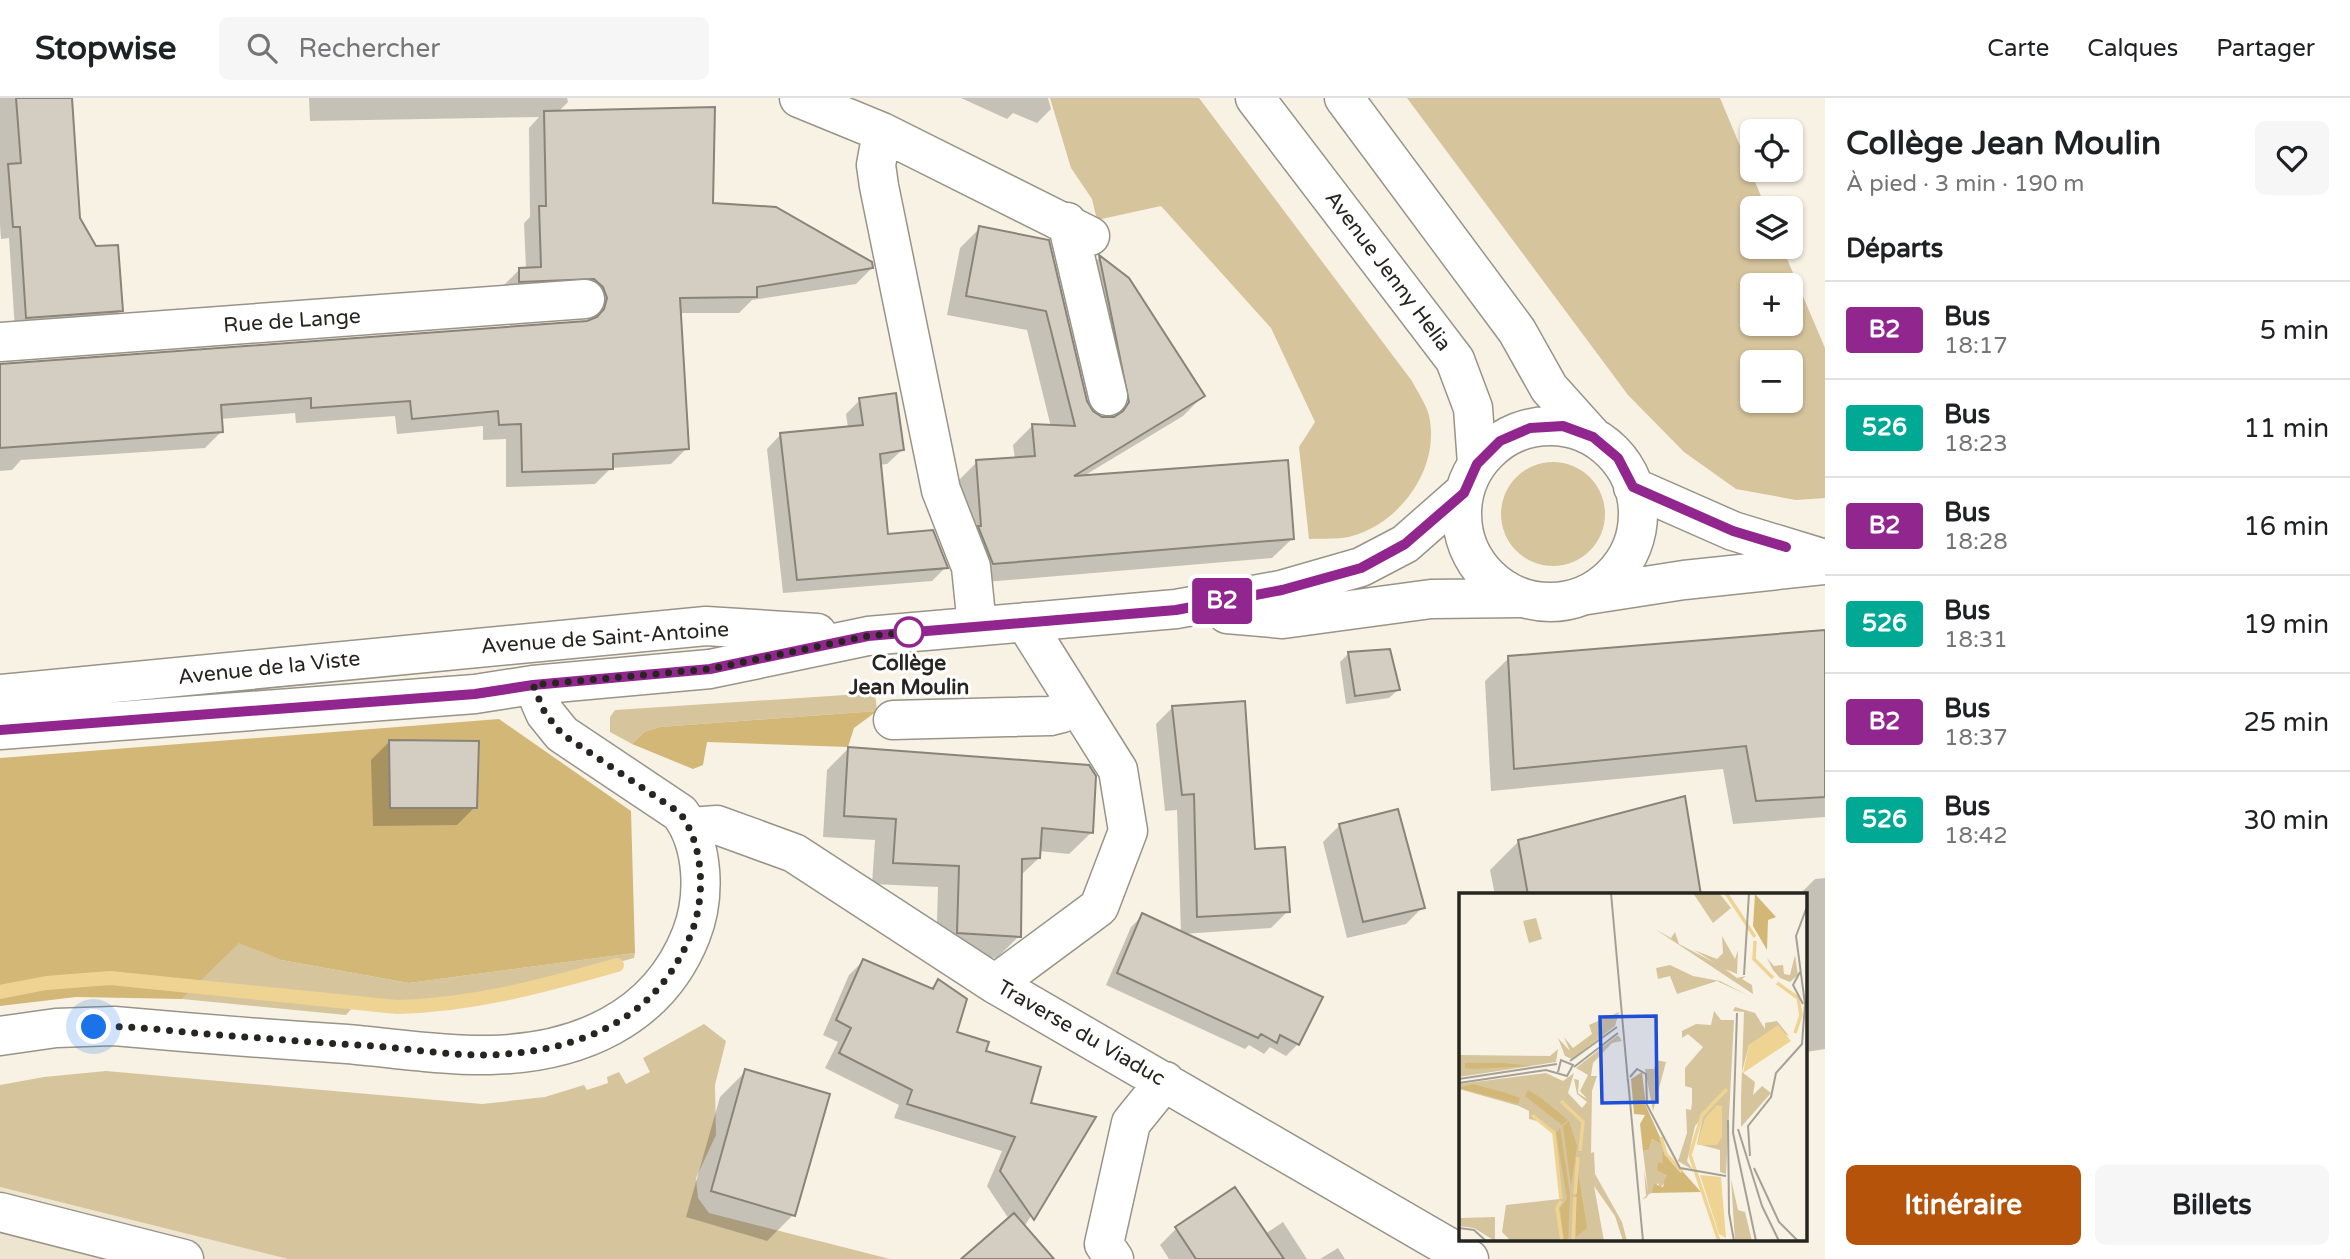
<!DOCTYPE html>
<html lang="fr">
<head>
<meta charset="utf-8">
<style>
  :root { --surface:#fff; --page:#f6f6f6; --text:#202124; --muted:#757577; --line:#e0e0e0; --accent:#b45309 }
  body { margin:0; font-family:"Varela Round",sans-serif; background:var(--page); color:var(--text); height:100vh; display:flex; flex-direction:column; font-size:26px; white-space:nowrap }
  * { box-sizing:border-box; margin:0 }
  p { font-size:23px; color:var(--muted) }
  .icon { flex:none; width:38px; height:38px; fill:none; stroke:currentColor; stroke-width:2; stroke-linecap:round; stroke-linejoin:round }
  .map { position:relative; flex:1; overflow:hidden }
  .drawer { display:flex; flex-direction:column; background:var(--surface); width:525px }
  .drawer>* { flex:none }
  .badge { padding:0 14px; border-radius:5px; font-size:24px; line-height:46px }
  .controls { position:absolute; left:1740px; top:21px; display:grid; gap:14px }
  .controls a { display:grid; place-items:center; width:63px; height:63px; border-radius:10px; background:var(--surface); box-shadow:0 2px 5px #0004; font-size:35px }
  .you { position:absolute; width:35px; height:35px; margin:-18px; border:5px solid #fff; border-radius:50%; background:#1a73e8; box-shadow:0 0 0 10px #1a73e833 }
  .map>.badge { position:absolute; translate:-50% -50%; box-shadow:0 0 0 4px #fff }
  h2 { padding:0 21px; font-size:26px; line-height:63px }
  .round { display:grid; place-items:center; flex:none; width:74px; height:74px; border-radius:10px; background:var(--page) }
  .summary { display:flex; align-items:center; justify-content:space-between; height:119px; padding:0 21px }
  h1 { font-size:33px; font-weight:700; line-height:52px }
  .cta { display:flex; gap:14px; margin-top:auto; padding:14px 21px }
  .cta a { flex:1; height:80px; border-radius:10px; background:var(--accent); color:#fff; font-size:28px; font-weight:700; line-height:80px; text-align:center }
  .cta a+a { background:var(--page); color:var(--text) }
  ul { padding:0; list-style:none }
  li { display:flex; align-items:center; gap:21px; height:98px; padding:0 21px; border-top:2px solid var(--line) }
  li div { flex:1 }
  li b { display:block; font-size:26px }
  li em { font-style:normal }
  li .badge { min-width:77px; font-weight:700; text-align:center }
  header { display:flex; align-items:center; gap:42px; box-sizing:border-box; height:98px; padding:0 35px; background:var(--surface); border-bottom:2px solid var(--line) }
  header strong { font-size:33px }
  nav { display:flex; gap:38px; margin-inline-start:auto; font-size:24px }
  .search { width:490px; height:63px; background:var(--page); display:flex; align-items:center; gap:18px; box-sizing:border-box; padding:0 24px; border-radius:10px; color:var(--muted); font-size:26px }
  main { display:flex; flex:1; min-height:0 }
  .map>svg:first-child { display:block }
  .built { fill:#eee5d1 }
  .green { fill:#d6c49d; fill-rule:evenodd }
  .forest { fill:#d3b777 }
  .shadow { fill:#0003; fill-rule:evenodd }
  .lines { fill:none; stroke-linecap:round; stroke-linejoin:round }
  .stream { stroke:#efd392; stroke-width:14 }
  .building { fill:#d4cec2; stroke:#898478; stroke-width:2 }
  .minor-casing { stroke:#999488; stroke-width:41 }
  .minor { stroke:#fff; stroke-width:38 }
  .line-casing { stroke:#fff; stroke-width:16 }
  .line { stroke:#91268e; stroke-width:10 }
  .walk { stroke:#272520; stroke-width:7; stroke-dasharray:0 12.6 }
  .stop-dot { fill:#fff; stroke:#91268e; stroke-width:3.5 }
  .labels { text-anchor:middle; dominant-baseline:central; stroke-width:6; stroke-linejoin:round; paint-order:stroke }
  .street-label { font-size:21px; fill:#272520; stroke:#fff }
  .stop-label { font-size:21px; font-weight:bold; fill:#272520; stroke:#fff }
  .inset-river { fill:none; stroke:#efd392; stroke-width:3.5 }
  .inset-road { fill:none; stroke:#a4a096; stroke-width:2 }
  .view { fill:#1d4ed8; fill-opacity:0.15; stroke:#1d4ed8; stroke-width:3.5 }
  .inset-edge { fill:none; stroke:#272520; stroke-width:3.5 }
</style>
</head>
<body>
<header>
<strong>Stopwise</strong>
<div class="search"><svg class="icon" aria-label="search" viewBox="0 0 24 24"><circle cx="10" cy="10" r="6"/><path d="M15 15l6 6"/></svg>Rechercher</div>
<nav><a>Carte</a><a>Calques</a><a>Partager</a></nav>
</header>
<main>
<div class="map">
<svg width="1825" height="1161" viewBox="0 0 1825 1161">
  <rect width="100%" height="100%" fill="#f8f2e4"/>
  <path class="built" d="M0,1089L288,1161H0Z"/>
  <path class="green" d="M1050,0H1199L1412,283C1418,295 1429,310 1430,323C1438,372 1400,425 1352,438C1339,442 1323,440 1309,441L1299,349L1315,324L1271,230L1161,108L1097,122L1092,101L1071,70Z
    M1407,0H1720L1766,110H1752V149H1782L1825,250V400L1796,402L1736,391L1684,354L1628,297ZM1790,187V226H1752V187ZM1752,264H1790V303H1752Z
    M1501 416a52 52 0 1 1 104 0a52 52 0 1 1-104 0Z
    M875,595L877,613L660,629L644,634L632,646L610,634V619L615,612Z
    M238,844L281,862L409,885L635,855L634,860L496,897L447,905L360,901L346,917L182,901Z
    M704,926L726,943L715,987L716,1037L696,1080L698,1100L709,1115L890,1161H288L0,1089V987L44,979L106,973L482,1006L545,999L584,987L587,992L608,985L607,979L619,974L626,986L650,974L643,960Z"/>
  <path class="forest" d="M877,613L854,630L848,649L707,644L703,667L693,671L632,646L644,634L660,629Z
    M499,621L631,713L635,855L409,885L281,862L239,845L182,901L76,899L0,908V660Z"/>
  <path class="shadow" d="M0,0H70L79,120L121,212L109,225L15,232L9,140L1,141L0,127Z
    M309,0H567L568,4L558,14L711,107L872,170L856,186L752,202L739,215H679L687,350L671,366L611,370L595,386L506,389V341L483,342V328L397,336L395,318L296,325L295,315L220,321L221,334L205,350L21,362L12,372L0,373V267L590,223L592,217L504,199V187L520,171H526L524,125L530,119L529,30L539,19L310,23Z
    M961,0H1048L1051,11L1037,25L1013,15L1007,21Z
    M980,130L1047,144L1085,304L1091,315L1109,321L1080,179L1099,160L1127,182L1203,298L1183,318L1082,379L1292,441L1272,460L973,485L957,384L977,364L1015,361L1013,347L1033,327L1051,329L1027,232L947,217L960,150ZM1134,296L1136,299L1114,321H1109Z
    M860,302L902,352L887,366L879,367L887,438L946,469L932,483L783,495L767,351L781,336L848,330L846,316Z
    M1825,534V719L1733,726L1723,671L1491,693L1485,583L1509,560Z
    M1349,555L1398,592L1389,600L1346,606L1340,564Z
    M1173,609L1288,813L1271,830L1182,836L1298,946L1286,958L1270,949L1264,956L1249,947L1245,951L1106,887L1131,829L1143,817L1181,835L1177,712L1165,713L1156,626Z
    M390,643L475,709L457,727L373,728L371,662Z
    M849,650L1091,735L1069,756L1039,753V760L1020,778L1019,838L997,860L936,856L938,789L872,786L875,742L823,739L827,672Z
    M1339,728L1423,809L1406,826L1347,840L1323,744Z
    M1519,743L1699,797H1495L1490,772Z
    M1825,780V951L1806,954V797H1799L1815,781Z
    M863,863L930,891L938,883L955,936L984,954L1029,1006L1093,1020L1024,1129L1052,1161H963L1009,1121L987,1088L1002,1053L894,1020L899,1007L825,970L838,944L823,937L849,877Z
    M746,973L793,1117L767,1143L686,1119L720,999Z
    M1235,1092L1265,1136L1283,1124L1307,1161H1169L1160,1147L1176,1131Z
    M1338,1150L1345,1161H1320Z"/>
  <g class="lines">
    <path class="stream" d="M0,894L46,885L110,880L397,909C474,907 543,888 617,867"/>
  </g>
  <path class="building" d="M16,0H72L80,120L96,148L118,147L123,213L26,220L20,129H13L8,66L21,65Z
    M715,9L713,105L776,109L872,164L873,170L757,189V199L680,200L689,351L613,356V371L522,374L521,326L499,327L498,313L412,321L410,303L311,310V300L221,307L223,334L0,350V266L587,223L597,219L604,211L607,200L603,189L594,181L519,184V170L541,169L539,108H546L544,13Z
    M979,128L1049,142L1087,303L1093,313L1102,319H1114L1123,313L1129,304L1099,157L1129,180L1205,298L1074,378L1288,362L1294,441L993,466L978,428H981L976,362L1035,358L1032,326L1075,328L1046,213L966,198Z
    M896,295L904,352L880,356L888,436L933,432L948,470L797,482L780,335L863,327L859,300Z
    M1825,532V699L1756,703L1746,648L1514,671L1508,558Z
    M1390,551L1400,592L1355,598L1348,554Z
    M1245,603L1255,751L1285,749L1290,814L1197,819L1194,696L1182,697L1172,608Z
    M389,642L479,643L477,710H390Z
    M848,649L1089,667L1096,678L1093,735L1042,730L1040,760L1022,761L1021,839L957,835L959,768L893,765L896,721L844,718Z
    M1685,698L1701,797H1528L1518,742Z
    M1398,711L1425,810L1363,824L1339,726Z
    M1142,815L1323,899L1299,947L1280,937L1277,945L1261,936L1258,940L1117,875Z
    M863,861L933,891L938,881L967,901L957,934L989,944L986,953L1041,969L1031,1005L1096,1019L1034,1122L1000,1073L1015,1039L907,1006L912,992L839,955L851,930L836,922Z
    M745,971L830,996L795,1118L711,1093Z
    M1235,1089L1284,1161H1196L1175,1129Z
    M1014,1115L1054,1161H961Z"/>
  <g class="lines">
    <defs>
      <path id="minor" d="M799,0L882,34
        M1255,0L1455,262L1473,310L1477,366
        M1344,0L1517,233L1549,290L1593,339
        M1067,124L1108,298
        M0,244L585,201
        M1462 416a88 88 0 1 1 176 0a88 88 0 1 1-176 0Z
        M1633,389L1733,433L1825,461
        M1587,497L1684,482L1825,467
        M1227,516L1283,521L1431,501L1520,500
        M977,528L971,469L941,392L879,88L876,67L882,34L1090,138
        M0,596L706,528L817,535
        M893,622L1050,618L1062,615L1076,606
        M0,632L475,596L533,587L710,571L868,538L1176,511L1281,492L1361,469L1405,446L1463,395
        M690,729L717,727L794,755L995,886L1469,1161
        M995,886L1099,809L1128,733L1118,672L1025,524
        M0,938L56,930L114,928C192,935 269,941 347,946C394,950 443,958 490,957C578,955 658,921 691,837C706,799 704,747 680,715L562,636L545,615L533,587
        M0,1114L184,1161
        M1114,1161L1104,1146L1131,1025L1165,983"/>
    </defs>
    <use href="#minor" class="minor-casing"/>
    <use href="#minor" class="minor"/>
  </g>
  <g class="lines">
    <defs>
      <path id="line" d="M0,632L475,596L533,587L710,571L868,538L1176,512L1282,492L1361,470L1405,446L1464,395L1477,366L1500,343L1530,330L1563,328L1593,339L1618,360L1633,389L1733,433L1786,449"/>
    </defs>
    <use href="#line" class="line-casing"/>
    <use href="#line" class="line"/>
    <path class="walk" d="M94,929C131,927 169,933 206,936C262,940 318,945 375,948C413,951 453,958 491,957C580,953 657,922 691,836C706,799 704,747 680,715L562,636L545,615L533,587L710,571L868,538L923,533L909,534"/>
  </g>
  <circle class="stop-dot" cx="909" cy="534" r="14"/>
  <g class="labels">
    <g class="street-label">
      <text transform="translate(1388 173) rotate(53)">Avenue Jenny Helia</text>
      <text transform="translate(292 223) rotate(-4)">Rue de Lange</text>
      <text transform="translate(605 540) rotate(-4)">Avenue de Saint-Antoine</text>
      <text transform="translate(269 570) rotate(-6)">Avenue de la Viste</text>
      <text transform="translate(1081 935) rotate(30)">Traverse du Viaduc</text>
    </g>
    <g class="stop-label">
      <text x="909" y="565">Collège<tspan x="909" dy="24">Jean Moulin</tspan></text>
    </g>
  </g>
  <g transform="translate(1459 795)">
    <rect width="348" height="348" fill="#f8f2e4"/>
    <path d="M234,0H260L272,15L254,30ZM77,25L83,46L70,50L64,28ZM196,36L212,45L216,39L220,51L256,70L235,57L258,66L264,60L263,43L276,66L279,57L278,81L266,76L278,85L287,83L283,86L293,92L294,101ZM336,62L339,82L331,89L321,85L314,77L308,65L315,73L324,72L325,81L331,82ZM211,72L234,83L261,88L290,103L258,88L218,101L211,83L199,86L197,75ZM276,114L296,120L306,136V130L318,128L330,143L315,136L290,152L283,179L296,189L294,202L303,193L312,200L282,234V205L285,119L274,118ZM255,118L262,127H275L267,281L261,279V257L238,251L244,224L267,195L236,233L228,268L234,277L219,268L228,240L227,216L232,217L233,210V195L226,193V175L244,154L229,141L223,145V138L237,131L252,132ZM160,119L156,133L113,166L106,163L99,145L111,158L105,144L114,155L133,141L130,132ZM159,142L163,148L153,150L134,170L132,183H138L133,198L132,260L135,259L136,281L163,329L168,348H164L156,323L135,293L145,348H52L43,339L47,312L101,306L94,241L82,229L70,226V218L60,213L0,196V191L87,180L104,188L115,180L109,200L123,215L128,209L118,201L115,186L120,187L119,200L128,206L121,198L129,182L117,175ZM99,156L97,169L0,184V162L91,163ZM197,167L207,169L194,218L186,176H195ZM193,246L203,252L207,288L201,295L199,290L193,300L190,301L187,305L183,306L187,303L185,277L189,299L184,258L190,257ZM272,286L279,317L286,319L293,348H276ZM36,324V348L15,335L0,333V325Z" fill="#d6c49d"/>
    <path d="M296,1L317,24L309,27L308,57L294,33ZM6,170H44L73,173L14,176L6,175ZM183,179L187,213L209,262L242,299L193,300L195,291L204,294L207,282L198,277L199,269L204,270L203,252L193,246L190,257L184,258L181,231L186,222L175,221L172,186ZM14,191L47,200L61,205L59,211L0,195ZM69,197L82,205L109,227L103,232L66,203ZM110,228L118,253L112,293L104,233ZM101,235L111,301L109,348H105L101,315L108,306L97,240ZM119,279L128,335L117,344V300Z" fill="#d3b777"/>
    <path d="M319,132L332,148L284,180L290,152ZM258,212L263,213V244L258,252H238L246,225ZM241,282L262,284L267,345L260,341Z" fill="#efd392"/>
    <path class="inset-river" d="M267,0L296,44M296,48L295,66L314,85M318,90L339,105L342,122L336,140M102,208L124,229L121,258M73,222L95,240L102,306M202,244L207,261L223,279M116,301L119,264M102,308L98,315L103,348M114,348L116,304M260,348L231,262L243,222L268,196"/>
    <path class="inset-road" d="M152,0L169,189M341,79L334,92L344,111M285,82L290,0M278,120L274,240L297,348M111,168L158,134M115,174L159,140M171,184L178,176L187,181L188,212L221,275L267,283M0,186L98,171M169,187L184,348M0,190L87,177L108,183L114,172L102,167L99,179M269,227L270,320L275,348M279,236L303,313M291,263L289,233L312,204L317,180L343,151L346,111L337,43L349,11M295,275L320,329L339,348M303,313L320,348M0,335L15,337L27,348"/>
    <path class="view" d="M197,123L198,209L143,210L141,124Z"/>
    <rect width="348" height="348" class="inset-edge"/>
  </g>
</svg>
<div class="controls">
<a><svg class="icon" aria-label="locate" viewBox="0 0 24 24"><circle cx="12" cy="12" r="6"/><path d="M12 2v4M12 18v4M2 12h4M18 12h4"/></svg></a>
<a><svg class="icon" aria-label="layers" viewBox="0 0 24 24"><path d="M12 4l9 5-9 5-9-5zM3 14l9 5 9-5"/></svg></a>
<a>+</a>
<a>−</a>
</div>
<div class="you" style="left:94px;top:929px"></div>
<b class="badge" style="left:1222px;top:503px;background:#91268e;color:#fff">B2</b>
</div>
<section class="drawer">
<div class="summary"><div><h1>Collège Jean Moulin</h1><p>À pied · 3 min · 190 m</p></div><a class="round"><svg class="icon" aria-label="heart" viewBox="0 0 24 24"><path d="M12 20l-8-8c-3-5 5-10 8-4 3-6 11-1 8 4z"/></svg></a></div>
<h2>Départs</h2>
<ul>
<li><span class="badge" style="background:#91268e;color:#fff">B2</span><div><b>Bus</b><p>18:17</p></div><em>5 min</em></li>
<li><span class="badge" style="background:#00a994;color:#fff">526</span><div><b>Bus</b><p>18:23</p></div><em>11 min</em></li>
<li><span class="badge" style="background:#91268e;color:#fff">B2</span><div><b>Bus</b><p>18:28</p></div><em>16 min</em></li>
<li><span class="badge" style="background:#00a994;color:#fff">526</span><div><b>Bus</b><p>18:31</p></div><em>19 min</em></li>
<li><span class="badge" style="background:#91268e;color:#fff">B2</span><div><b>Bus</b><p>18:37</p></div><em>25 min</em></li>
<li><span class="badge" style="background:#00a994;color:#fff">526</span><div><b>Bus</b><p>18:42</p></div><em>30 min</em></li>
</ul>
<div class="cta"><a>Itinéraire</a><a>Billets</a></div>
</section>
</main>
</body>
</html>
